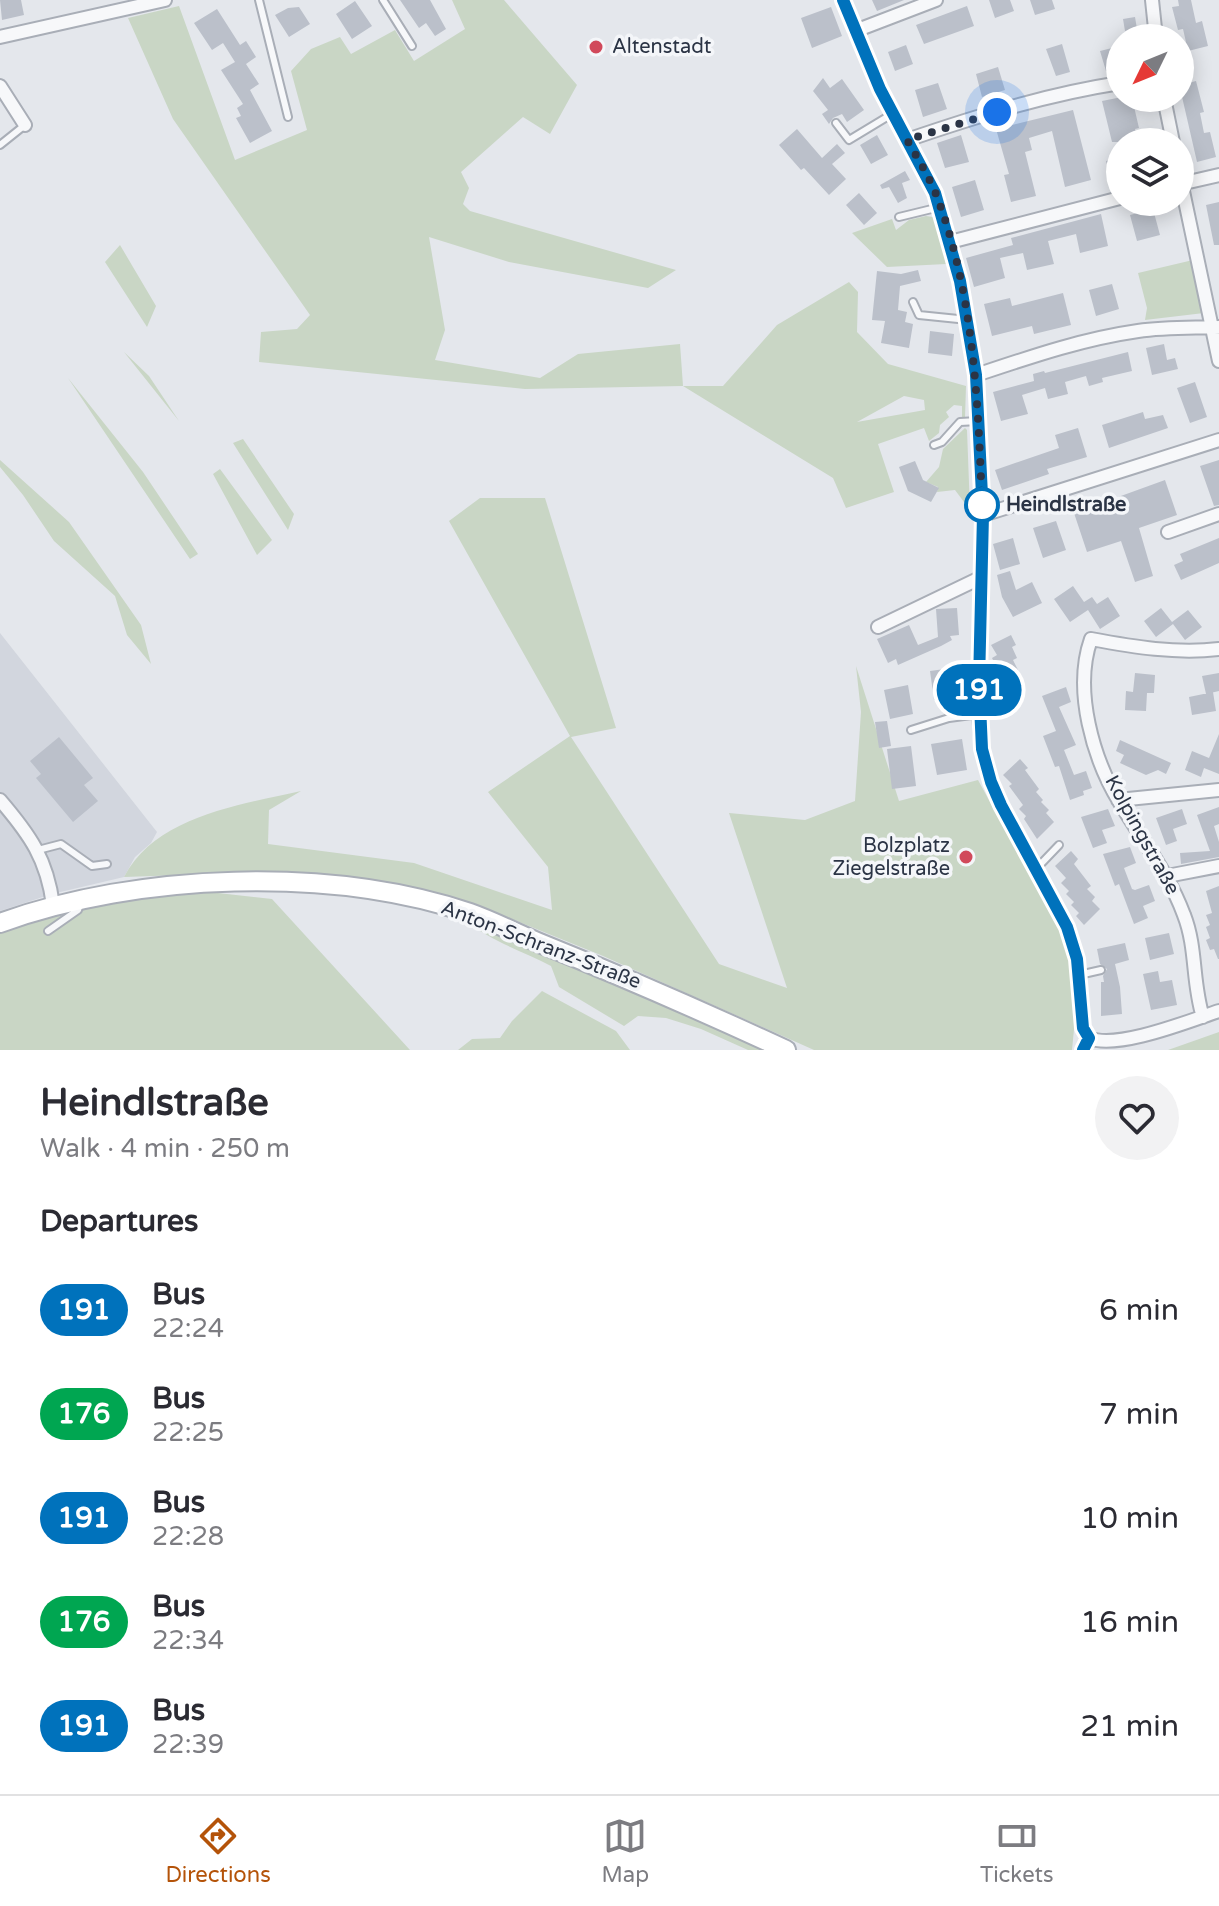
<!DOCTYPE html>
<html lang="en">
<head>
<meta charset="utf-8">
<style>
  :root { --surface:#fff; --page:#f2f2f3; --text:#2b2b33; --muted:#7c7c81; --line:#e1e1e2; --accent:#b45309 }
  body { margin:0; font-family:"Varela Round",sans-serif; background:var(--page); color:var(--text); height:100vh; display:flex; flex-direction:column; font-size:30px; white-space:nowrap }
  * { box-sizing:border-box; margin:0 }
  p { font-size:26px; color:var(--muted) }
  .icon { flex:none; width:44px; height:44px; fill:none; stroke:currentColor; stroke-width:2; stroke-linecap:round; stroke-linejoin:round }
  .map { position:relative; height:1050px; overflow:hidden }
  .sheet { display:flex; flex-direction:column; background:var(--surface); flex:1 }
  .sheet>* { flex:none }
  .badge { padding:0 16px; border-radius:26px; font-size:28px; line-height:52px }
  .needle { width:52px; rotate:227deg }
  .controls { position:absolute; left:1106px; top:24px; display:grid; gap:16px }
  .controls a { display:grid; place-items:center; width:88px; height:88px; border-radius:50%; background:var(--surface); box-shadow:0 4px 20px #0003; font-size:40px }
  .you { position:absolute; width:40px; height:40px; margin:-20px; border:6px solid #fff; border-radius:50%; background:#1a73e8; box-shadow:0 0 0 12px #1a73e833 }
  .map>.badge { position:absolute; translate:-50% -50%; box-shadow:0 0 0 4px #fff }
  h2 { padding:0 40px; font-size:30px; line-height:72px }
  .round { display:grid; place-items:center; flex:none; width:84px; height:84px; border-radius:42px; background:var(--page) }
  .headline { display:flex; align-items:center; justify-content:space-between; height:136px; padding:0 40px }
  h1 { font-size:38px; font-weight:800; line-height:60px }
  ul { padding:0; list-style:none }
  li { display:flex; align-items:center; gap:24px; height:104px; padding:0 40px }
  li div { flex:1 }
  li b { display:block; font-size:30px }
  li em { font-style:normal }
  li .badge { min-width:88px; font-weight:700; text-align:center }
  .tabs { display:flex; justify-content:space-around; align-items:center; height:112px; border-top:2px solid var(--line); background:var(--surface); font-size:22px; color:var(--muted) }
  .tabs a { display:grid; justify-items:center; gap:4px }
  .tabs .on { color:var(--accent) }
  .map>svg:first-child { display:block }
  .built { fill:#d2d6de }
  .green { fill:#c9d6c5; fill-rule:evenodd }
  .building { fill:#bbc0ca }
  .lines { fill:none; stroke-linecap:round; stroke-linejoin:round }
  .service-casing { stroke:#a9aeb7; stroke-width:10 }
  .minor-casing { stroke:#a9aeb7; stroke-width:16 }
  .secondary-casing { stroke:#a9aeb7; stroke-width:22 }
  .service { stroke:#f7f8fa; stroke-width:6 }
  .minor { stroke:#f7f8fa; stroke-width:12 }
  .secondary { stroke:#fff; stroke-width:18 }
  .line-casing { stroke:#fff; stroke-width:18 }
  .line { stroke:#0072bc; stroke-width:12 }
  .walk { stroke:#2b3445; stroke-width:8; stroke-dasharray:0 14.4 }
  .poi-dot { fill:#d1495b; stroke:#f4f6f9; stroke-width:3 }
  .stop-dot { fill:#fff; stroke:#0072bc; stroke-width:4 }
  .labels { text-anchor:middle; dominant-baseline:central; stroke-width:7; stroke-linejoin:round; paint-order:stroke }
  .poi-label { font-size:20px; fill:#2b3445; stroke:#f4f6f9; text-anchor:start }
  .stop-label { font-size:20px; font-weight:bold; fill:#2b3445; stroke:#f4f6f9; text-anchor:start }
  .street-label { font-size:20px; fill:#2b3445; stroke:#f4f6f9 }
</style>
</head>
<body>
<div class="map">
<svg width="1219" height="1050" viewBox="0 0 1219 1050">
  <rect width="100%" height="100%" fill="#e4e7ec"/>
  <path class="built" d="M0,633L157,832L151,843L135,857L124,877L52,894L0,911Z"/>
  <path class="green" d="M452,0H504L577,85L550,134L523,117L461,172L469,188L463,204L470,211L676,270L648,288L509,262L429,237L445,330L435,360L540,378L578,354L680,344L683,386H723L777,325L849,282L858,292L857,332L888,364L966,386L965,418L962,417V406L954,405L946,412L949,417L940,425L939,433L929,441L924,428L878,444L894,492L846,508L833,478L683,386L525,389L259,362L261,332L297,329L310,315L173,119L128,18L179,6L235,160L307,130L291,71L311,49L340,37L351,54L395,30L414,61L465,29ZM904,396L924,400L925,410L857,422Z
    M926,216L933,217L937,223L946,264L887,267L852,233L892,219L896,230L909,220Z
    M120,245L156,306L147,327L105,262Z
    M1193,260L1204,313L1145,320L1147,308L1138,273Z
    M124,352L149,376L179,421Z
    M68,378L143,472L198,554L190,559Z
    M965,428L967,430L970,510L955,490L937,492L938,487L926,482L939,467L943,449Z
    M243,439L294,514L288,530L233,443Z
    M0,460L69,522L141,625L151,664L127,635L115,596L54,541L23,495L0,467Z
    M220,469L272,540L257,555L213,474Z
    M480,498H545L616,728L571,737L719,964L787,988L729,813L805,820L855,801L861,712L856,666L899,801L978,780L1061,932L1070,961L1075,1019L1072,1050H814L603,956L492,911L402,887L269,872L124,877C156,816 240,805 301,791L269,810L268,844L414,863L552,910L548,867L488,792L570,736L449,521Z
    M200,891L272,899L410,1050H0V933C68,909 129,900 200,891Z
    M466,920L791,1050H748L701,1029L666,1018L638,1016L624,1026L559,987L551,966C523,951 489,941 466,920Z
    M542,991L616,1031L630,1050H458L472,1039L500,1038L512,1021Z
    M1219,1032V1050H1168Z"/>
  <path class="building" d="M0,0H21L24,15L2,20Z
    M400,0H430L446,29L435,36L426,23L419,28Z
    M872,0H904L877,11Z
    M989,0H1010L1014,11L995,18Z
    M1030,0H1052L1055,9L1035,15Z
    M1178,0H1191L1196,23L1202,21L1208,46L1188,51L1183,29L1178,30L1172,7L1179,6Z
    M355,1L372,26L352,39L336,14Z
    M967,6L974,26L924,44L916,25Z
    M299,7L310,24L289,37L275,15L288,8Z
    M831,7L842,36L812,48L801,18Z
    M217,9L240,45L246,41L256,57L246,64L259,84L250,90L272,131L250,143L236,118L241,116L237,108L243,104L221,70L235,62L223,43L212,50L194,23Z
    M1135,17L1137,29L1125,31L1123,19Z
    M1062,44L1070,72L1056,76L1046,49Z
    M906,45L913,64L895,71L888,52Z
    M1120,46V67L1106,71L1100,51Z
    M998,67L1005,90L982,97L976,74Z
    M823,78L830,88L842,79L864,110L847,122L842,114L833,118L829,124L822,114L828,110L813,91Z
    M1196,81L1204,112L1200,113L1204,133L1210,132L1216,157L1197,162L1180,88V85Z
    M938,83L947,109L923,117L915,90Z
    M1117,98H1132L1139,128L1135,129L1139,142H1112L1102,101Z
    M1073,110L1091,180L1065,187L1052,131L1029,138L1032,150L1025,152L1036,196L1011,202L1004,175L1009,174L996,129Z
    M797,129L822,158L837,144L845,153L832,164L846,179L829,195L804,168L801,170L779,145Z
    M877,135L888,155L871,164L860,145Z
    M961,135L969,162L945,168L937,143Z
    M1120,157V174L1110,176L1106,161Z
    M905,171L910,180L902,183L907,198L898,203L889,187L882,189L880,185Z
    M975,180L984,210L961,217L952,187Z
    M859,193L877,213L864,225L846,205Z
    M1219,202V245H1214L1206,205Z
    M1153,209L1160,235L1137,241L1130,215Z
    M1101,214L1108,246L1080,253L1076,234L1048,241L1054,264L1027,270L1023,253L1000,258L1005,278L974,287L966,258L1013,245L1011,238Z
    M918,270L921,281L900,286L898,310L907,312L905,322L913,324L909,348L881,343L885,321L872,320L877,271L901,274Z
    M1112,284L1119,309L1096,316L1089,290Z
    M1063,293L1071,325L1034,334L1032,326L992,336L984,304L1010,298L1012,306Z
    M930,331L954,334L952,356L928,353Z
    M1164,344L1167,360L1175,358L1178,369L1152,375L1146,348Z
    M1128,352L1132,371L1102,378L1103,382L1089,386L1086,376L1065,382L1068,394L1048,399L1045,388L1022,395L1028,414L1001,421L993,392L1034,381L1033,374L1044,371L1045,373Z
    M1195,382L1207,417L1190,423L1177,388Z
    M1143,412L1145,419L1163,415L1168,428L1109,448L1102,425Z
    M1078,428L1087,457L1047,469L1049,474L1002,490L995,470L1059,448L1055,435Z
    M1219,460V505L1214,506L1200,466Z
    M915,461L923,480L939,488L931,502L908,491L899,467Z
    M1165,480L1177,515L1139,528L1153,576L1135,582L1121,541L1087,552L1074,513Z
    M1056,521L1066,550L1043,558L1033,528Z
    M1013,538L1020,564L1000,570L993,544Z
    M1219,538V563L1181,580L1174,565L1183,561L1180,554Z
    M1010,571L1016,590L1032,582L1042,603L1013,617L1002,597L997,575Z
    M1073,586L1084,602L1092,597L1097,604L1108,597L1120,616L1100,629L1088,610L1070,622L1054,599Z
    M957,608L959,635L950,636L952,640L941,646L898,665L896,659L888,663L877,639L909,625L918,645L938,637L936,609Z
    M1161,608L1172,622L1188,610L1202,627L1185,640L1173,624L1156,637L1144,621Z
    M1011,635L1016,645L1012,647L1017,658L1013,660L1018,670L1013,672L1018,683L999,693L993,682L997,680L992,670L997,668L992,658L997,655L991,645Z
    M952,668L956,697L934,700L930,671Z
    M1135,673L1155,675L1154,693H1147L1146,711L1125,710L1126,691L1133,692Z
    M1219,673V691L1206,694L1202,676Z
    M908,685L913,714L890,719L884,690Z
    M1066,687L1071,702L1059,707L1076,745L1064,750L1074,775L1086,771L1092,788L1083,791L1084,795L1070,800L1059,766L1055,767L1043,736L1056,731L1042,696Z
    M1213,692L1216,711L1192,715L1189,697Z
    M887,721L891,746L879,748L875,722Z
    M1219,734V774L1204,768L1201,777L1185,770L1192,751L1209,758Z
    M59,737L93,778L84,785L98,801L73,822L36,778L41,774L30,761Z
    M962,739L967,770L937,775L931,744Z
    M1120,740L1171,763L1166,774L1158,770L1146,775L1120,763L1124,755L1116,751Z
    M911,746L916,786L892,789L887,749Z
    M1020,759L1028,768L1025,770L1039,789L1036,792L1043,800L1041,802L1049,810L1046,813L1054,822L1037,839L1024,819L1026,816L1019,809L1023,805L1009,786L1012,784L1003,775Z
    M1219,807V824L1214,826L1219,842V857L1181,864L1180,853L1210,851L1197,815Z
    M1108,809L1115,826L1102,830L1107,843L1093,848L1081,817Z
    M1182,809L1187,824L1173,829L1177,841L1166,845L1156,818Z
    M1130,847L1136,863L1124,868L1132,889L1135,890L1149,885L1155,901L1143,906L1148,918L1134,924L1119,884L1115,886L1103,854Z
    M1071,851L1078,859L1074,864L1091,886L1087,889L1095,897L1092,901L1100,909L1084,925L1076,916L1079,913L1071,905L1074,902L1066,894L1069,891L1061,883L1066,878L1055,866Z
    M1219,886V959H1218L1214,949L1210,950L1206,940L1210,938L1206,927L1210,925L1206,915L1212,913L1206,891Z
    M1169,933L1174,954L1150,960L1145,938Z
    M1125,943L1129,960L1115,964L1120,987L1122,1014L1101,1016V982H1104L1103,976L1107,969L1100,964L1097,949Z
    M1158,971L1160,982L1172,980L1177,1005L1151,1010L1143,974Z"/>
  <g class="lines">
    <defs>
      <path id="service" d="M259,0L288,117
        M383,0L412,46
        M836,123L849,140L892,114
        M0,145L25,125
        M899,217L940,207
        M913,302L919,315L968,320
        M934,445L942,442L960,422L978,421
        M911,730L949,718L979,714
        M38,850L61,844L92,866L107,864
        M1036,869L1059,845
        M48,931L78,910L80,904
        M1079,975L1101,970"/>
      <path id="minor" d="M843,0L880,89L935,193L960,281L976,375L983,515L979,714L982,749L991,782L1001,805L1067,927L1077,959L1083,1028L1089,1038
        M1152,0L1156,38
        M855,31L936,0
        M0,37L165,0
        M0,86L25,125
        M1164,98L1173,142
        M907,140C977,116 1048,94 1120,83
        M1180,177L1219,361
        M1180,184L1219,175
        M950,242L1120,198
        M976,375C1030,357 1082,339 1138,331C1165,327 1192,328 1219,327
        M983,515L1219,440
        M1168,532L1219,514
        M878,627L980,578
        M0,800C30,835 47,859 53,905
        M1118,800L1219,790
        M1167,876L1219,866
        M1203,1017C1192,983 1197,948 1184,915C1169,874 1142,840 1120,803C1093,759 1073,690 1091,639C1134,647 1176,654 1219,649
        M1089,1038C1117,1050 1189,1021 1219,1011"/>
      <path id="secondary" d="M0,923C138,873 330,866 470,913C495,922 518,934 542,944C624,977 706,1013 786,1050"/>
    </defs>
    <use href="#service" class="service-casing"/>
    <use href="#minor" class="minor-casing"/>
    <use href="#secondary" class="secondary-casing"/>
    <use href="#service" class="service"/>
    <use href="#minor" class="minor"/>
    <use href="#secondary" class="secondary"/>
  </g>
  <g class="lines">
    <defs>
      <path id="line" d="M843,0L880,89L935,193L960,281L976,375L983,515L979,683L982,749L991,782L1001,805L1067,927L1077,959L1083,1028L1089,1038L1083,1050"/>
    </defs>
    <use href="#line" class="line-casing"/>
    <use href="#line" class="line"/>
    <path class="walk" d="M982,505C978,401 974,293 936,194C928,175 917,157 907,140L997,112"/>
  </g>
  <g class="poi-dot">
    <circle cx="596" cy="47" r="8"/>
    <circle cx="966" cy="857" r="8"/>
  </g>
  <circle class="stop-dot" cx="982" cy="505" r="16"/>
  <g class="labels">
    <g class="poi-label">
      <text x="612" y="47">Altenstadt</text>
      <text x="950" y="846" text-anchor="end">Bolzplatz<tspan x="950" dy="23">Ziegelstraße</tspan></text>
    </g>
    <g class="stop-label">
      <text x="1006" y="505">Heindlstraße</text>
    </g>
    <g class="street-label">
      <text transform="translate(1142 835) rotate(61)">Kolpingstraße</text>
      <text transform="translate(541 945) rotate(21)">Anton-Schranz-Straße</text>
    </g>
  </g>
</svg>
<div class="controls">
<a><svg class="needle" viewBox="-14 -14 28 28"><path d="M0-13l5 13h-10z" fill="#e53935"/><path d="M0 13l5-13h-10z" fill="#7c7c81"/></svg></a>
<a><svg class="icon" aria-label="layers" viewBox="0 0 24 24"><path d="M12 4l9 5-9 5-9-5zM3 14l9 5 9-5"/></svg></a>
</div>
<div class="you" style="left:997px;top:112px"></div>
<b class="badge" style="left:979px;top:690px;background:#0072bc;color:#fff">191</b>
</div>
<section class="sheet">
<div class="headline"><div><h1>Heindlstraße</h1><p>Walk · 4 min · 250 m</p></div><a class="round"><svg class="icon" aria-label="heart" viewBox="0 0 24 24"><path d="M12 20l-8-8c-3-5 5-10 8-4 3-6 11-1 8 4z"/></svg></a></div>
<h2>Departures</h2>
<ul>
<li><span class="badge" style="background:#0072bc;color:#fff">191</span><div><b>Bus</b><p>22:24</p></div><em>6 min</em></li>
<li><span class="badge" style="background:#00a651;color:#fff">176</span><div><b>Bus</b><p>22:25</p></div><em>7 min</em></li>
<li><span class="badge" style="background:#0072bc;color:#fff">191</span><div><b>Bus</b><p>22:28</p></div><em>10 min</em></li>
<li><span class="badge" style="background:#00a651;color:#fff">176</span><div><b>Bus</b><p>22:34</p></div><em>16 min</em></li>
<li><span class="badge" style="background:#0072bc;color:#fff">191</span><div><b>Bus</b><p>22:39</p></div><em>21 min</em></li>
</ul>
</section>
<nav class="tabs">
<a class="on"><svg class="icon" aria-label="directions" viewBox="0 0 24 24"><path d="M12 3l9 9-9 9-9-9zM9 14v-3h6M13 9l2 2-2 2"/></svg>Directions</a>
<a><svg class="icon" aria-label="map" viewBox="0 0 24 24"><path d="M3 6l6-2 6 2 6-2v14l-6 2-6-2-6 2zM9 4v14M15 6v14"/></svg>Map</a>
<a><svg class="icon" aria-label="tickets" viewBox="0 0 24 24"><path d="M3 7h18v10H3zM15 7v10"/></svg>Tickets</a>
</nav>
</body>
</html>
